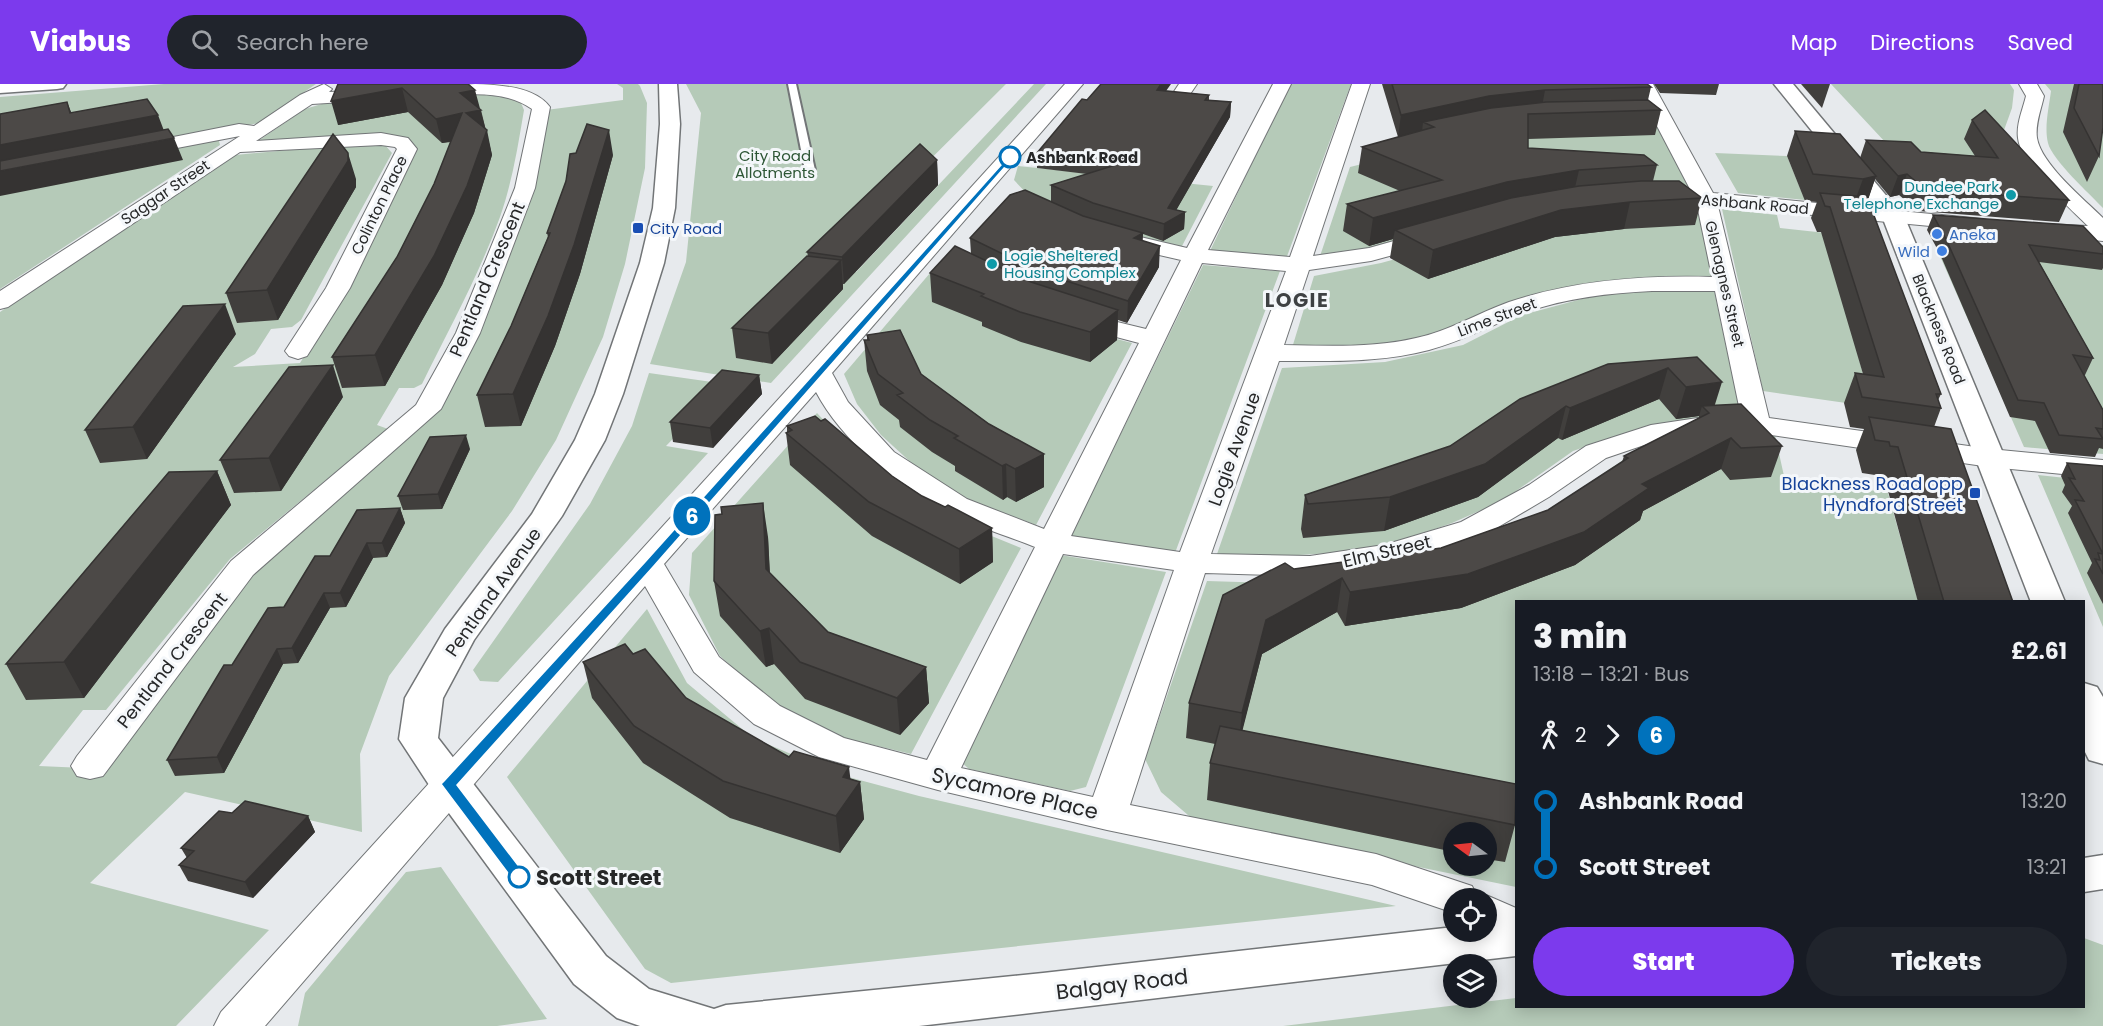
<!DOCTYPE html>
<html lang="en">
<head>
<meta charset="utf-8">
<style>
  :root { --surface:#171b24; --page:#20242c; --text:#f1f3f6; --muted:#9ea1a6; --accent:#7c3aed }
  body { margin:0; font-family:Poppins,sans-serif; background:var(--page); color:var(--text); height:100vh; display:flex; flex-direction:column; font-size:22px; white-space:nowrap }
  * { box-sizing:border-box; margin:0 }
  p { font-size:20px; color:var(--muted) }
  .icon { flex:none; width:33px; height:33px; fill:none; stroke:currentColor; stroke-width:2; stroke-linecap:round; stroke-linejoin:round }
  .map { position:relative; flex:1; overflow:hidden }
  .details { position:absolute; left:1515px; top:516px; width:570px; height:408px; display:flex; flex-direction:column; background:var(--surface); border-radius:0px; box-shadow:0 3px 15px #0003 }
  .details>* { flex:none }
  .badge { padding:0 12px; border-radius:20px; font-size:21px; line-height:39px }
  .needle { width:39px; rotate:285deg }
  .fabs { position:absolute; left:1443px; top:738px; display:grid; gap:12px }
  .fabs a { display:grid; place-items:center; width:54px; height:54px; border-radius:50%; background:var(--surface); box-shadow:0 3px 15px #0003; font-size:30px }
  .map>.badge { position:absolute; translate:-50% -50%; box-shadow:0 0 0 3px #fff }
  .legs { display:flex; align-items:center; gap:9px; height:66px; padding:0 18px; font-size:20px }
  .legs p { margin-inline-start:auto }
  .overview { display:flex; align-items:center; justify-content:space-between; height:102px; padding:0 18px }
  h1 { font-size:33px; font-weight:800; line-height:45px }
  .button { display:flex; gap:12px; margin-top:auto; padding:12px 18px }
  .button a { flex:1; height:69px; border-radius:36px; background:var(--accent); color:#fff; font-size:24px; font-weight:800; line-height:69px; text-align:center }
  .button a+a { background:var(--page); color:var(--text) }
  ul { padding:0 18px; list-style:none }
  li { display:flex; align-items:center; gap:21px; height:66px; font-size:22px }
  li i { display:grid; place-items:center; width:9px; height:100%; margin:0 8px; background:currentColor }
  li i::after { content:''; width:15px; height:15px; margin:-8px; border:4px solid; border-radius:50%; background:var(--surface) }
  li p { margin-inline-start:auto }
  li:first-child i { background:linear-gradient(#0000 50%,currentColor 0) }
  li:last-child i { background:linear-gradient(currentColor 50%,#0000 0) }
  header { display:flex; align-items:center; gap:36px; box-sizing:border-box; height:84px; padding:0 30px; background:var(--accent); color:#fff }
  header strong { font-size:28px }
  nav { display:flex; gap:33px; margin-inline-start:auto; font-size:21px }
  .search { width:420px; height:54px; background:var(--page); display:flex; align-items:center; gap:15px; box-sizing:border-box; padding:0 21px; border-radius:33px; color:var(--muted); font-size:22px }
  .map>svg:first-child { display:block }
  .green { fill:#b5cab8; fill-rule:evenodd }
  .lines { fill:none; stroke-linecap:round; stroke-linejoin:round }
  .lane-casing { stroke:#727577; stroke-width:4 }
  .street-casing { stroke:#727577; stroke-width:2 }
  .secondary-casing { stroke:#727577; stroke-width:3 }
  .lane { fill:#fff; fill-rule:evenodd }
  .street { fill:#fff; fill-rule:evenodd }
  .secondary { fill:#fff; fill-rule:evenodd }
  .wall { fill:#413f3d }
  .shaded-wall { fill:#353332 }
  .building { fill:#4c4947; stroke:#353332; stroke-width:1.5 }
  .line-1 { fill:#0072bc; stroke:#fff; stroke-width:1.5 }
  .stop-1-dot { fill:#fff; stroke:#0072bc; stroke-width:3 }
  .culture-dot { fill:#0f9aa8; stroke:#f4f7fa; stroke-width:2 }
  .transit-dot { fill:#1a4fb4; stroke:#f4f7fa; stroke-width:2 }
  .shop-dot { fill:#3f7fe0; stroke:#f4f7fa; stroke-width:2 }
  .labels { text-anchor:middle; dominant-baseline:central; stroke-width:6; stroke-linejoin:round; paint-order:stroke }
  .far-park-label { font-size:15px; fill:#2d5635; stroke:#f4f7fa }
  .far-stop-label { font-size:15px; font-weight:bold; fill:#262728; stroke:#f4f7fa; text-anchor:start }
  .far-culture-label { font-size:15px; fill:#0d838f; stroke:#f4f7fa; text-anchor:end }
  .far-street-label { font-size:15px; fill:#262728; stroke:#f4f7fa }
  .far-transit-label { font-size:15px; fill:#164399; stroke:#f4f7fa; text-anchor:start }
  .far-shop-label { font-size:15px; fill:#366cbe; stroke:#f4f7fa; text-anchor:start }
  .street-label { font-size:18px; fill:#262728; stroke:#f4f7fa }
  .transit-label { font-size:18px; fill:#164399; stroke:#f4f7fa; text-anchor:end }
  .far-district-label { font-size:20px; font-weight:bold; letter-spacing:1.5px; fill:#3e4143; stroke:#f4f7fa }
  .near-street-label { font-size:21px; fill:#262728; stroke:#f4f7fa }
  .near-stop-label { font-size:21px; font-weight:bold; fill:#262728; stroke:#f4f7fa; text-anchor:start }
</style>
</head>
<body>
<header>
<strong>Viabus</strong>
<div class="search"><svg class="icon" aria-label="search" viewBox="0 0 24 24"><circle cx="10" cy="10" r="6"/><path d="M15 15l6 6"/></svg>Search here</div>
<nav><a>Map</a><a>Directions</a><a>Saved</a></nav>
</header>
<div class="map">
<svg width="2103" height="942" viewBox="0 0 2103 942">
  <rect width="100%" height="100%" fill="#e7eaed"/>
  <path class="green" d="M164,0H316L259,39L0,90V13Z
    M617,0H638L640,2L647,19L645,84L625,180L603,253L556,356L512,427L389,592L360,670L362,748L185,708L90,799L269,846L176,942H0V228L235,71L363,59L385,61L392,69L301,236L292,243L271,245L255,270L233,283L300,279L347,203L415,66L414,60L405,56L268,60L258,57L305,25L325,19L450,10H495L512,14L521,19L524,26C518,62 512,99 500,133C479,191 449,245 422,300L414,304H399L377,341L388,345L230,475L106,626H83L39,682L107,685L259,482L439,324L504,187L531,110L546,26L623,16V4Z
    M686,0H1006L822,183L856,188L1034,0H1046L771,299L650,280L686,178L701,29Z
    M1290,0H1351L1286,175L1209,169Z
    M1831,0H2010L2014,6L2012,24L2003,49L1941,118Z
    M2045,0H2103V124C2090,110 2052,76 2048,59C2044,43 2049,23 2051,7Z
    M1656,37L1693,111L1319,175L1350,83L1430,63Z
    M207,56L219,57L220,61L0,205V97Z
    M1715,69L1787,72L1805,116L1738,109Z
    M1018,82L1213,102L1181,164L1133,153L1028,111L1014,96Z
    M1697,121L1713,196L1646,195L1580,200L1519,216L1421,256L1354,266L1292,264L1314,192L1381,179L1454,159Z
    M1722,125L1777,131L1780,144L1826,149L1868,309L1853,320L1763,307Z
    M2024,154L2103,161V370L2024,363L1940,172L2004,179Z
    M1203,181L1280,187L1175,469L1071,452Z
    M936,182L1006,220L1063,241L1132,259L1036,441L967,415L917,384L881,351L857,320L844,290Z
    M1714,206L1741,333L1649,341L1573,367L1502,417L1452,439L1395,459L1332,469L1265,473L1217,470L1282,284L1385,278L1463,261L1522,231L1604,209Z
    M649,289L726,300L666,362L708,369L498,598L480,597L473,586L590,420L632,342Z
    M817,329L859,374L940,431L1021,464L911,670L832,651L777,623L720,572L689,511L692,469Z
    M1775,351L1784,392L1888,409L1918,517L1516,518V803L1195,737L1161,708L1145,675L1207,497L1306,500L1518,448L1626,374L1678,359ZM1454,748H1486V782H1454Z
    M2038,391L2103,398V543Z
    M1060,471L1166,488L1086,703L1070,707L969,685L960,677Z
    M647,525L687,599L753,654L841,691L919,712L1396,822L671,899L645,885L507,693Z
    M441,783L547,935L497,942H298L305,909L406,788Z
    M2084,854L2103,861V942H1283L1516,914V922H2084Z"/>
  <g class="lines">
    <defs>
      <path id="lane" d="M788,0H796L815,86L814,88L805,86Z"/>
      <path id="street" d="M324,0L332,5L329,8L374,6L380,7L383,11L380,15L374,16L312,20L256,57L381,49L408,54L417,65L350,204L307,272L298,275L289,272L285,267L326,204L397,65L395,63L381,61L240,68L8,223L0,225V207L240,52L135,72L128,70L125,66L128,62L239,40L254,42L300,11Z
        M475,0C499,1 534,2 550,23L535,104L480,249L441,325L253,491L103,692L90,695L77,692L71,682L77,672L231,477L416,321L456,249L515,104L532,25C504,5 465,10 433,13L427,12L424,8L427,4L433,3Z
        M1065,0H1083L832,289L848,318L894,368L967,415L1044,445L1139,259L1067,240L1064,235L1067,230L1076,228L1146,245L1181,176L1111,160L1108,155L1111,150L1119,148L1187,164L1273,0H1291L1208,166L1290,173L1352,0H1370L1313,172L1369,164L1433,146L1441,148L1444,153L1441,158L1371,177L1309,186L1284,261C1328,262 1373,264 1416,254C1449,247 1478,229 1509,218C1575,196 1644,191 1712,193L1697,121L1651,119L1648,115L1651,111L1692,109L1635,0H1653L1713,109L1973,134L1981,135L1984,140L1981,145L1973,146L1718,122L1769,334L1990,365L2103,376V394L1990,383L1757,349L1711,348L1656,357L1606,374L1549,413L1483,452L1399,477L1310,492L1205,489L1130,721L1376,770L1472,802L1478,814L1486,811L1516,824V860L1486,848V814H1454V829L1372,801L1107,746L938,706L819,673L754,640L694,588L645,502L265,942H214L221,928ZM1202,179L1286,187L1180,468L1071,452ZM1652,207H1715L1741,332H1711L1651,341L1586,362L1529,401L1461,438L1384,461L1310,472L1211,470L1279,277C1329,277 1380,279 1429,266C1463,257 1493,240 1526,228C1567,214 1609,209 1652,207ZM816,308C842,357 897,402 945,427C973,442 1006,451 1035,463L927,676L844,654L780,622L719,573L664,480ZM1063,470L1174,486L1093,713L961,684Z
        M1179,0H1197L1184,19H1172L1169,15Z
        M2019,0H2037L2044,12C2041,26 2035,40 2037,54C2041,80 2084,115 2103,134V157L2047,152L2039,151L2036,146L2039,141L2047,140L2088,142C2068,122 2021,82 2018,54C2016,40 2023,25 2026,12Z"/>
      <path id="secondary" d="M0,0H66L63,4L57,5L0,9Z
        M659,0H677L680,40L675,124L664,179L623,310L605,356L562,432L474,556L443,614L438,654L606,872L649,905L714,925L726,921L1043,889L1454,843V848H1486V839L1516,836V872L919,942H640L617,934L574,900L435,710L399,655L405,614L445,545L532,430L575,356L595,310L640,179L653,124L660,40Z
        M1774,0H1793L1905,134L2065,518H2031L1883,135Z
        M2084,599L2097,603L2103,613V680L2089,676L2084,666Z
        M2103,771V805L2084,808V774Z"/>
    </defs>
    <use href="#lane" class="lane-casing"/>
    <use href="#street" class="street-casing"/>
    <use href="#secondary" class="secondary-casing"/>
    <use href="#lane" class="lane"/>
    <use href="#street" class="street"/>
    <use href="#secondary" class="secondary"/>
  </g>
  <path class="wall" d="M338,0H468L479,24L481,26L492,71L474,129L442,201L385,302L342,304L332,273L397,173L434,100L451,58L442,59L408,28L338,41Z
    M1382,0H1647L1651,3L1648,16L1661,26L1655,51L1528,55V64L1657,81L1653,97L1702,114L1695,141L1624,145L1555,153L1428,195L1390,174L1393,155L1369,162L1343,147L1347,120L1400,107L1358,89L1362,63L1398,53Z
    M1654,0H1719L1716,11L1660,9Z
    M1801,0H1830L1822,24Z
    M2074,0H2103L2099,72L2087,98L2063,48Z
    M1166,7L1209,11V16L1231,18L1230,33L1176,126L1185,128L1184,145L1163,157L1143,150L1142,157L1159,183L1127,239L1118,236L1117,256L1090,278L1021,258L982,242V238L932,218L930,189L971,170L970,154L1051,117V101L1087,90L1037,84V69L1087,16Z
    M1972,36L2069,116L2059,138L1918,127L1899,111L1890,113L1875,95L1868,116L1941,310L1938,316L1941,324L1934,343L2013,518H1918L1885,396L1876,395L1875,391L1862,389L1856,366L1864,345L1850,343L1844,319L1855,289L1863,290L1821,148H1817L1811,134L1817,118L1805,117L1787,72L1795,47L1860,74L1866,56L1921,68L1975,72L1964,55Z
    M613,71L580,190L555,262L521,342L485,343L477,311L511,242L548,153L547,149L566,97Z
    M937,76L938,101L844,200H843V205L772,280L736,274L732,244L808,172L807,168Z
    M356,95V103L278,236L237,239L226,209Z
    M1933,131L2103,163V184L2102,186L2039,178L2093,274L2085,291H2084L2103,326V365L2099,364L2095,373L2050,369L2035,337L2010,333L1940,170L1927,146Z
    M236,250L147,375L100,379L85,346Z
    M867,251L989,340L1044,370V403L1016,418L1007,413L1003,416L955,387V382L932,368L900,343L899,336L880,321L867,287L864,256H867Z
    M1697,273L1714,322L1782,362L1771,393L1730,396L1721,385L1643,427L1640,436L1575,481L1461,524L1345,542L1337,528L1262,570L1242,646L1515,741L1505,778L1486,775V748H1454V768L1207,716L1210,679L1215,660L1186,654L1189,619L1294,485L1441,464L1548,426L1622,378L1624,372L1699,334V332L1676,335L1659,315L1562,356L1558,354L1478,413L1384,447L1303,454L1301,445L1305,411L1450,362Z
    M759,291L762,310L713,364L673,358L670,338Z
    M343,313L281,407L234,409L220,376Z
    M787,342L892,392L922,412L945,423L992,444L993,478L960,500L872,452L790,381L786,349L787,348Z
    M470,365L442,425L403,426L398,412Z
    M2067,379L2103,382V520L2087,489L2092,479L2068,429L2072,422L2062,408L2065,401L2061,392Z
    M217,387L231,421L84,614L26,616L6,580Z
    M400,424L405,439L387,473L373,474L346,523L330,524L298,579L283,580L224,689L175,692L167,676L232,581L330,472Z
    M722,430L768,453L770,489L828,548L926,583L929,619L900,651L805,615L774,580L766,583L720,532L714,497Z
    M633,570L686,614L789,673L860,698L864,735L840,769L730,734L643,679L592,614L583,578Z
    M232,729L308,732L315,748L253,814L188,797L179,781L187,774L181,764Z"/>
  <path class="shaded-wall" d="M1161,0H1171L1156,21L1157,6Z
    M402,4L408,28L338,41L331,17Z
    M475,6L486,47L487,46L492,71L474,129L442,201L385,302L375,271L472,53L460,9Z
    M1545,6L1541,28L1434,43L1423,38L1422,48L1398,53L1401,31L1489,12Z
    M67,18L76,40L158,31L166,52L0,86V61L70,29Z
    M1231,18L1230,33L1170,137L1185,128L1184,145L1163,157L1164,140L1168,124Z
    M462,29L468,54L442,59L436,35Z
    M609,46L613,71L580,190L555,262L521,342L513,310Z
    M174,54L183,76L0,112V87Z
    M348,69L356,95V103L278,236L267,206Z
    M937,76L938,101L844,200L842,173Z
    M1579,86L1573,112L1395,146L1393,155L1369,162L1373,134L1507,98Z
    M1907,90L1899,111L1890,113L1898,92Z
    M1876,92L1867,118L1853,122L1863,95Z
    M1630,118L1624,145L1555,153L1428,195L1433,166L1561,126Z
    M1143,149L1142,170L1134,154Z
    M1160,162L1159,183L1127,239L1128,217Z
    M841,176L843,205L772,280L768,249Z
    M225,220L236,250L147,375L133,343Z
    M1118,226L1117,256L1090,278V248Z
    M333,281L343,313L281,407L269,374Z
    M1668,284L1659,315L1562,356L1570,324Z
    M759,291L762,310L713,364L710,344Z
    M1722,298L1712,330L1702,322L1699,332L1676,335L1686,303Z
    M1566,322L1558,354L1478,413L1384,447L1390,413Z
    M466,351L470,365L442,425L438,410Z
    M1731,354L1721,385L1643,427L1640,436L1575,481L1461,524L1345,542L1350,508L1642,400Z
    M1044,370V403L1016,418L1015,385Z
    M1006,380L1007,413L1003,416L1002,382Z
    M217,387L231,421L84,614L64,578Z
    M763,419L768,453L771,520L766,485Z
    M400,424L405,439L387,473L382,459Z
    M992,444L993,478L960,500L959,465Z
    M367,459L373,474L346,523L340,509Z
    M1342,494L1337,528L1262,570L1238,664L1242,629L1266,536Z
    M324,509L330,524L298,579L292,564Z
    M769,544L774,580L766,583L760,547Z
    M277,565L283,580L224,689L217,673Z
    M926,583L929,619L900,651L897,614Z
    M849,683L852,708L860,698L864,735L840,769L836,732L843,693Z
    M308,732L315,748L253,814L245,798Z"/>
  <path class="building" d="M338,0H468L475,6L460,9L481,26L466,29L487,46L467,102L434,172L375,271L332,273L397,173L434,100L462,29L436,35L402,4L331,17Z
    M1101,0H1161L1157,6L1209,11L1205,16L1231,18L1168,124L1185,128L1164,140L1093,119L1051,101L1125,78L1037,69L1082,15L1087,16Z
    M1392,0H1647L1651,3L1545,6L1489,12L1401,31Z
    M2079,0H2103V43L2099,72L2074,24Z
    M147,15L158,31L0,61V30L67,18L70,29Z
    M1648,16L1661,26L1528,30V64L1644,71L1657,81L1579,86L1507,98L1373,134L1347,120L1442,96L1362,63L1434,43L1423,38L1491,24L1546,18Z
    M1985,26L2069,116L1926,106L1907,90L1898,92L1866,56L1911,58L1921,68L1998,74L1972,36Z
    M587,40L609,46L574,161L548,232L513,310L477,311L511,242L550,149H547L566,97L570,70L576,69Z
    M168,45L174,54L0,87V77Z
    M1795,47L1840,50L1876,92L1863,95L1813,90Z
    M333,50L348,69V77L267,206L226,209Z
    M920,60L937,76L842,173L807,168Z
    M1641,97H1679L1702,114L1630,118L1561,126L1433,166L1395,146L1511,114L1579,102Z
    M1025,106L1083,132L1143,149L1134,154L1160,162L1128,217L1042,189L970,154L1010,111Z
    M1820,109L1867,113L1941,310H1936L1941,324L1862,313L1855,289L1884,293L1830,123L1825,122Z
    M1933,131L2083,142L2103,163V170L2029,161L2093,274L2073,271L2103,326V345L2096,344L2103,355L2059,351L2044,319L2018,316L1946,155Z
    M955,162L1031,198L1118,226L1090,248L1020,228L981,212L984,210L930,189Z
    M807,172L841,176L768,249L732,244Z
    M225,220L133,343L85,346L183,222Z
    M900,246L921,290L989,340L1044,370L1015,385L1006,380L1002,382L954,354L958,352L930,336L897,311L903,309L878,290L864,256H869L867,251Z
    M1697,273L1722,298L1686,303L1668,284L1570,324L1566,322L1485,380L1390,413L1308,420L1305,411L1450,362L1520,315L1608,280Z
    M333,281L269,374L220,376L289,283Z
    M722,286L759,291L710,344L670,338Z
    M1741,320L1782,362L1741,364L1731,354L1642,400L1649,404L1584,448L1468,490L1350,508L1342,494L1266,536L1242,629L1189,619L1223,511L1285,479L1294,485L1441,464L1548,426L1628,374L1624,372L1709,329L1702,322Z
    M815,332L821,337L825,335L892,392L922,412L945,423L948,421L992,444L959,465L869,418L786,349L792,346L787,342Z
    M1869,333L1951,345L2013,518H1944L1898,363L1890,362L1889,358L1875,356Z
    M466,351L438,410L398,412L430,353Z
    M2067,379L2103,382V490L2095,475L2100,476L2098,469L2103,470L2075,416L2084,417L2069,394L2075,395Z
    M217,387L64,578L6,580L169,388Z
    M763,419L766,485L828,548L926,583L897,614L800,578L769,544L760,547L714,497L715,431L722,430L721,423Z
    M400,424L382,459H367L340,509H324L292,564L277,565L217,673L167,676L224,581H232L268,524L284,523L315,472H330L357,426Z
    M625,560L633,570L645,565L686,614L789,673L794,667L849,683L843,693L860,698L836,732L723,697L634,642L583,578Z
    M1220,642L1516,700L1515,741L1210,679Z
    M245,717L308,732L245,798L179,781L194,767L181,764L219,727L232,729Z"/>
  <path class="line-1" d="M1010,71L1012,75L653,483L457,701L527,793L525,797H514L444,704L441,700L444,697L645,478Z"/>
  <g class="stop-1-dot">
    <circle cx="1010" cy="73" r="10"/>
    <circle cx="519" cy="793" r="10"/>
  </g>
  <g class="culture-dot">
    <circle cx="2011" cy="111" r="6"/>
    <circle cx="992" cy="180" r="6"/>
  </g>
  <g class="transit-dot">
    <rect x="632" y="138" width="12" height="12" rx="3"/>
    <rect x="1969" y="403" width="12" height="12" rx="3"/>
  </g>
  <g class="shop-dot">
    <circle cx="1937" cy="150" r="6"/>
    <circle cx="1942" cy="167" r="6"/>
  </g>
  <g class="labels">
    <g class="far-park-label">
      <text x="775" y="71">City Road<tspan x="775" dy="17">Allotments</tspan></text>
    </g>
    <g class="far-stop-label">
      <text x="1026" y="73">Ashbank Road</text>
    </g>
    <g class="far-culture-label">
      <text x="1999" y="102">Dundee Park<tspan x="1999" dy="17">Telephone Exchange</tspan></text>
      <text x="1004" y="171" text-anchor="start">Logie Sheltered<tspan x="1004" dy="17">Housing Complex</tspan></text>
    </g>
    <g class="far-street-label">
      <text transform="translate(165 108) rotate(-34)">Saggar Street</text>
      <text transform="translate(1755 120) rotate(5)">Ashbank Road</text>
      <text transform="translate(379 121) rotate(-64)">Colinton Place</text>
      <text transform="translate(1725 200) rotate(77)">Glenagnes Street</text>
      <text transform="translate(1497 233) rotate(-21)">Lime Street</text>
      <text transform="translate(1939 245) rotate(68)">Blackness Road</text>
    </g>
    <g class="far-transit-label">
      <text x="650" y="144">City Road</text>
    </g>
    <g class="far-shop-label">
      <text x="1949" y="150">Aneka</text>
      <text x="1930" y="167" text-anchor="end">Wild</text>
    </g>
    <g class="street-label">
      <text transform="translate(487 195) rotate(-67)">Pentland Crescent</text>
      <text transform="translate(1234 365) rotate(-70)">Logie Avenue</text>
      <text transform="translate(1387 467) rotate(-13)">Elm Street</text>
      <text transform="translate(493 508) rotate(-55)">Pentland Avenue</text>
      <text transform="translate(172 576) rotate(-52)">Pentland Crescent</text>
    </g>
    <g class="transit-label">
      <text x="1963" y="399">Blackness Road opp<tspan x="1963" dy="21">Hyndford Street</tspan></text>
    </g>
    <g class="far-district-label">
      <text x="1297" y="216">LOGIE</text>
    </g>
    <g class="near-street-label">
      <text transform="translate(1015 709) rotate(13)">Sycamore Place</text>
      <text transform="translate(1122 900) rotate(-7)">Balgay Road</text>
    </g>
    <g class="near-stop-label">
      <text x="536" y="793">Scott Street</text>
    </g>
  </g>
</svg>
<div class="fabs">
<a><svg class="needle" viewBox="-14 -14 28 28"><path d="M0-13l5 13h-10z" fill="#e53935"/><path d="M0 13l5-13h-10z" fill="#9ea1a6"/></svg></a>
<a><svg class="icon" aria-label="locate" viewBox="0 0 24 24"><circle cx="12" cy="12" r="6"/><path d="M12 2v4M12 18v4M2 12h4M18 12h4"/></svg></a>
<a><svg class="icon" aria-label="layers" viewBox="0 0 24 24"><path d="M12 4l9 5-9 5-9-5zM3 14l9 5 9-5"/></svg></a>
</div>
<b class="badge" style="left:692px;top:432px;background:#0072bc;color:#fff">6</b>
<section class="details">
<div class="overview"><div><h1>3 min</h1><p>13:18 – 13:21 · Bus</p></div><b>£2.61</b></div>
<div class="legs"><svg class="icon" aria-label="walk" viewBox="0 0 24 24"><circle cx="13" cy="4" r="2"/><path d="M13 8l-2 6 4 7M11 14l-3 7M7 12l3-4h3l4 4"/></svg>2<svg class="icon" aria-label="forward" viewBox="0 0 24 24"><path d="M9 5l7 7-7 7"/></svg><b class="badge" style="background:#0072bc;color:#fff">6</b></div>
<ul>
<li><i style="color:#0072bc"></i><b>Ashbank Road</b><p>13:20</p></li>
<li><i style="color:#0072bc"></i><b>Scott Street</b><p>13:21</p></li>
</ul>
<div class="button"><a>Start</a><a>Tickets</a></div>
</section>
</div>
</body>
</html>
